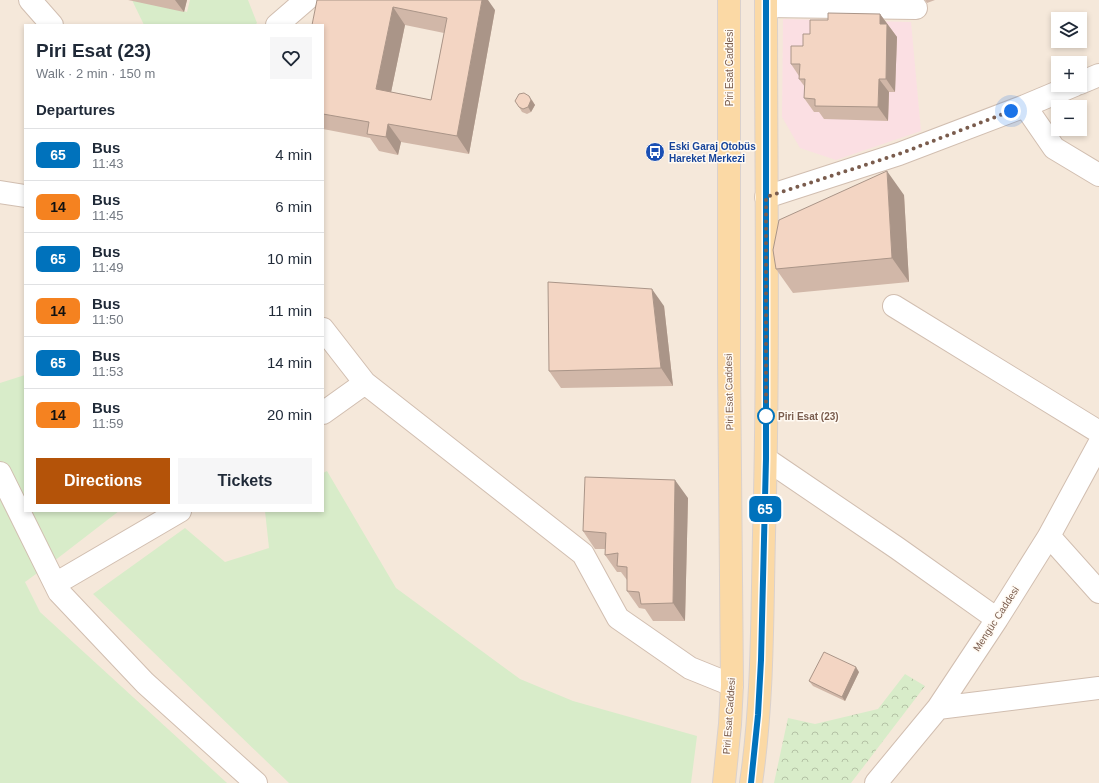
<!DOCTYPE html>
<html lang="en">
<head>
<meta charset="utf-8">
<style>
  :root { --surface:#fff; --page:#f6f6f7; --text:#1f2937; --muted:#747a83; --line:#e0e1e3; --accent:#b45309 }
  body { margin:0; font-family:Arial,sans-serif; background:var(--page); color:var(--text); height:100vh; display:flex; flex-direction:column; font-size:15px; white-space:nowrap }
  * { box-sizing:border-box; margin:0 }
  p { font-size:13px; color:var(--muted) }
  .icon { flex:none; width:22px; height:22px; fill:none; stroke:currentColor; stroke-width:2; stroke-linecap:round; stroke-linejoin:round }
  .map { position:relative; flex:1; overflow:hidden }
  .sheet { position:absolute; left:24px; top:24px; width:300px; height:488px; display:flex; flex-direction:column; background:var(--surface); border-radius:0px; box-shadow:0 2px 6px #0003 }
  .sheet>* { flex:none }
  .badge { padding:0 8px; border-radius:6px; font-size:14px; line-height:26px }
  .tools { position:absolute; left:1051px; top:12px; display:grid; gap:8px }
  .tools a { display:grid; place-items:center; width:36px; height:36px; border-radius:0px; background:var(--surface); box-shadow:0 2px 6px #0003; font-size:20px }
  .you { position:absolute; width:20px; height:20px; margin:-10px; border:3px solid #fff; border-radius:50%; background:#1a73e8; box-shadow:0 0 0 6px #1a73e833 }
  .map>.badge { position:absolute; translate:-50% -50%; box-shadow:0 0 0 2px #fff }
  h2 { padding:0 12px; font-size:15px; line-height:36px }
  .round { display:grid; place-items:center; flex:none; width:42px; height:42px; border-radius:0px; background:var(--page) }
  .head { display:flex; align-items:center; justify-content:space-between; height:68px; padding:0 12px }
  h1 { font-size:19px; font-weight:700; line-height:30px }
  .action { display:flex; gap:8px; margin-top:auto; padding:8px 12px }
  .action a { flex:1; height:46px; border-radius:0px; background:var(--accent); color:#fff; font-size:16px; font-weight:700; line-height:46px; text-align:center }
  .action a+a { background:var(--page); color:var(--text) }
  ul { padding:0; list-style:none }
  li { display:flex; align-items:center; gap:12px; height:52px; padding:0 12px; border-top:1px solid var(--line) }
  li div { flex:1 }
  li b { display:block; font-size:15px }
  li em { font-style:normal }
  li .badge { min-width:44px; font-weight:700; text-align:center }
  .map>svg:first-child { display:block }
  .residential { fill:#f5e8da; fill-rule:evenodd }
  .medical { fill:#fbdfe3 }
  .grass { fill:#d8ecc9 }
  .park { fill:url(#park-crowns) }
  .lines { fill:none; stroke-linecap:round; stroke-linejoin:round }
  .minor-casing { stroke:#d1beb0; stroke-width:24 }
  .major-casing { stroke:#dad1cd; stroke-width:24 }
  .minor { stroke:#fff; stroke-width:22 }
  .major { stroke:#fbd9a5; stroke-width:22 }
  .wall { fill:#d1b7a8; fill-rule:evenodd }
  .shaded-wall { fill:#aa9588 }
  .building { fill:#f3d5c3; stroke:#aa9588; fill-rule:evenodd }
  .line-casing { stroke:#fff; stroke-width:9 }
  .line { stroke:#0072bc; stroke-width:6 }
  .walk { stroke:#7a5c4d; stroke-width:4; stroke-dasharray:0 7.2 }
  .stop-dot { fill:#fff; stroke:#0072bc; stroke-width:2 }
  .labels { text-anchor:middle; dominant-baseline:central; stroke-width:3; stroke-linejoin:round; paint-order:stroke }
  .street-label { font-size:10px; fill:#7a5c4d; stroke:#fffaf3 }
  .transit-label { font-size:10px; font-weight:bold; fill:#164399; stroke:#fffaf3; text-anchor:start }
  .stop-label { font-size:10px; font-weight:bold; fill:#7a5c4d; stroke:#fffaf3; text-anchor:start }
</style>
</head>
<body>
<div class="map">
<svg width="1099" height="783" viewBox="0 0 1099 783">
  <defs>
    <pattern id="park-crowns" width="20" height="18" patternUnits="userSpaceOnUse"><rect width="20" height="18" fill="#d8ecc9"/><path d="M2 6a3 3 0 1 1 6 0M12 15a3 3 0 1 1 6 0" fill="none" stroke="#b4c2a5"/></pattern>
  </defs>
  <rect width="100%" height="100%" fill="#fdf6ec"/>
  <path class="residential" d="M0,0H1099V783H0ZM1058,19H1080V41H1058ZM25,25H323V511H25ZM1058,63H1080V85H1058ZM1058,107H1080V129H1058Z"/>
  <path class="medical" d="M783,19L911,22L921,131L836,160L800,148L782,117Z"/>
  <path class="grass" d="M132,0H151L187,12L190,0H248L257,23L255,25H144Z
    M25,375V511H119L58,558L25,582L40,612L227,783H0V383Z
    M327,471L396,588L520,679L573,701L697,736L691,783H289L93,594L185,528L225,562L269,548L265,511H323V473Z"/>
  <path class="park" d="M905,674L925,686L851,783H774L788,718L815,724L878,709Z"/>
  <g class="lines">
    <defs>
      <path id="minor" d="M30,0L52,25
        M766,6L916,8
        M277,25L306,0
        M1080,83L1099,75
        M1025,106L1054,148L1099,175
        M0,192L25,196
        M766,197L899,154L1025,106L1075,85
        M894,306L1099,432
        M323,329L365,383L583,554L618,618L690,668L732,685
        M323,413L365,383
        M766,459L897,548L997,619
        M0,473L59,592L145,683L256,783
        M1049,536L1099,592
        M55,584L180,511
        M938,708L1099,688
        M876,783L938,708L997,619L1049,536L1099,444"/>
      <path id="major" d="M724,783L730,724L732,685L729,363V0
        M751,783C763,701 762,618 764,535C769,357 766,178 766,0"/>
    </defs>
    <use href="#minor" class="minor-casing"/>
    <use href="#major" class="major-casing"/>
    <use href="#minor" class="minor"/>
    <use href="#major" class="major"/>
  </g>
  <path class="wall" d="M128,0H187L184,12Z
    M317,0L495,10L469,154L401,142L398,155L379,151L370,138L323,129V25ZM405,25L444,33L431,100L391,92Z
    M925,0H935L927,3Z
    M880,14L897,37L895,92H889L888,121L824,119L819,112H814L804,98L805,87L799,79V76L791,64L810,34L828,20Z
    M532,100L535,105L531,112L527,114L522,112L519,107Z
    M904,195L909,282L793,293L776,269Z
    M664,306L673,386L561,388L549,371Z
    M688,498L685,621H653L645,609L639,608L627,591V580L621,572H617L605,555V549H595L583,531Z
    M859,672L845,701L813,686L809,681Z"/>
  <path class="shaded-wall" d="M175,0H187L184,12Z
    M482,0H488L495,10L469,154L457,136Z
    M393,7L405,25L388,107L376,89Z
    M880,14L897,37L895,92L886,79L880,24Z
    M879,79L889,92L888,121L878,107Z
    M529,96L535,105L531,112L528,107Z
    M388,124L401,142L398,155L386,137Z
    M887,171L904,195L909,282L892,258Z
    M652,289L664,306L673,386L661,368Z
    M675,480L688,498L685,621L673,603Z
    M856,667L859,672L845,701L842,697Z"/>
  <path class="building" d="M317,0H482L457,136L388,124L386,137L367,134L369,122L323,114V25H312ZM393,7L447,18L431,100L376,89Z
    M828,13L880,14V24H887L886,79H879L878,107L815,106V99L804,98L805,79H799L800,64H791V46H803V34H810V20H828Z
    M524,93L529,96L531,100L528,107L523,109L519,107L515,101L519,94Z
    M887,171L892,258L776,269L773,250L779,220Z
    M548,282L652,289L661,368L549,371Z
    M585,477L675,480L673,603L641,604L639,592L627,591V567L617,566L618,553L605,555L606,533L583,531Z
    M824,652L856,667L842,697L809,681Z"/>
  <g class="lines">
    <defs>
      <path id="line" d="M751,783L758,715L761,660L766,459V0"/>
    </defs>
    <use href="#line" class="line-casing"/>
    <use href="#line" class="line"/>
    <path class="walk" d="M766,416V197L899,154L1011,111"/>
  </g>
  <defs>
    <symbol id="bus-disc" viewBox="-11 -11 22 22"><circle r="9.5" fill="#1a4fb4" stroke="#fffaf3"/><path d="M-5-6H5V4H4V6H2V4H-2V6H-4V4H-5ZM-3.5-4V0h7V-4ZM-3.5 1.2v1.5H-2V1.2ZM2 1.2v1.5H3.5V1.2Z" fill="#fff"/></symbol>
  </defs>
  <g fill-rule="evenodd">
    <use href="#bus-disc" x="644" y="141" width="22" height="22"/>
  </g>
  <circle class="stop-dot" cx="766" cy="416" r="8"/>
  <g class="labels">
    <g class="street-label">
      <text transform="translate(729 68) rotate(-90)">Piri Esat Caddesi</text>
      <text transform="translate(729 392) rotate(-91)">Piri Esat Caddesi</text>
      <text transform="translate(996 619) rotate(-57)">Mengüc Caddesi</text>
      <text transform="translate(729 716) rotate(-86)">Piri Esat Caddesi</text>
    </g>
    <g class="transit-label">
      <text x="669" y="146">Eski Garaj Otobüs<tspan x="669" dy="12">Hareket Merkezi</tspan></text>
    </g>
    <g class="stop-label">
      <text x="778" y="416">Piri Esat (23)</text>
    </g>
  </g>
</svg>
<div class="tools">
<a><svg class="icon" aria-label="layers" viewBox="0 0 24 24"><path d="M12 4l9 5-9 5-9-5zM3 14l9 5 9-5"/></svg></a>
<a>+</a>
<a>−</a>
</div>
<div class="you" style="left:1011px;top:111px"></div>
<b class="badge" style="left:765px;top:509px;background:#0072bc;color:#fff">65</b>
<section class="sheet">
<div class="head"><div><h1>Piri Esat (23)</h1><p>Walk · 2 min · 150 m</p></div><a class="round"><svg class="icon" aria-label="heart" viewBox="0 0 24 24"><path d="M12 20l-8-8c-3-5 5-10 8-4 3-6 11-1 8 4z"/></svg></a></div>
<h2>Departures</h2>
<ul>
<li><span class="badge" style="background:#0072bc;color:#fff">65</span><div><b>Bus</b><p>11:43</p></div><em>4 min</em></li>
<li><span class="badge" style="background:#f58220;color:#111">14</span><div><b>Bus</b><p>11:45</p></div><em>6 min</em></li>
<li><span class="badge" style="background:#0072bc;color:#fff">65</span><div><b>Bus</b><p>11:49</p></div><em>10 min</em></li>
<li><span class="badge" style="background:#f58220;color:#111">14</span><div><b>Bus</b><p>11:50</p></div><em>11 min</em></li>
<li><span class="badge" style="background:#0072bc;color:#fff">65</span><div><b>Bus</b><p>11:53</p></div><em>14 min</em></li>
<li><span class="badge" style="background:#f58220;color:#111">14</span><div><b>Bus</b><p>11:59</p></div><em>20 min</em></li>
</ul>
<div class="action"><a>Directions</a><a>Tickets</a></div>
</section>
</div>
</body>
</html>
